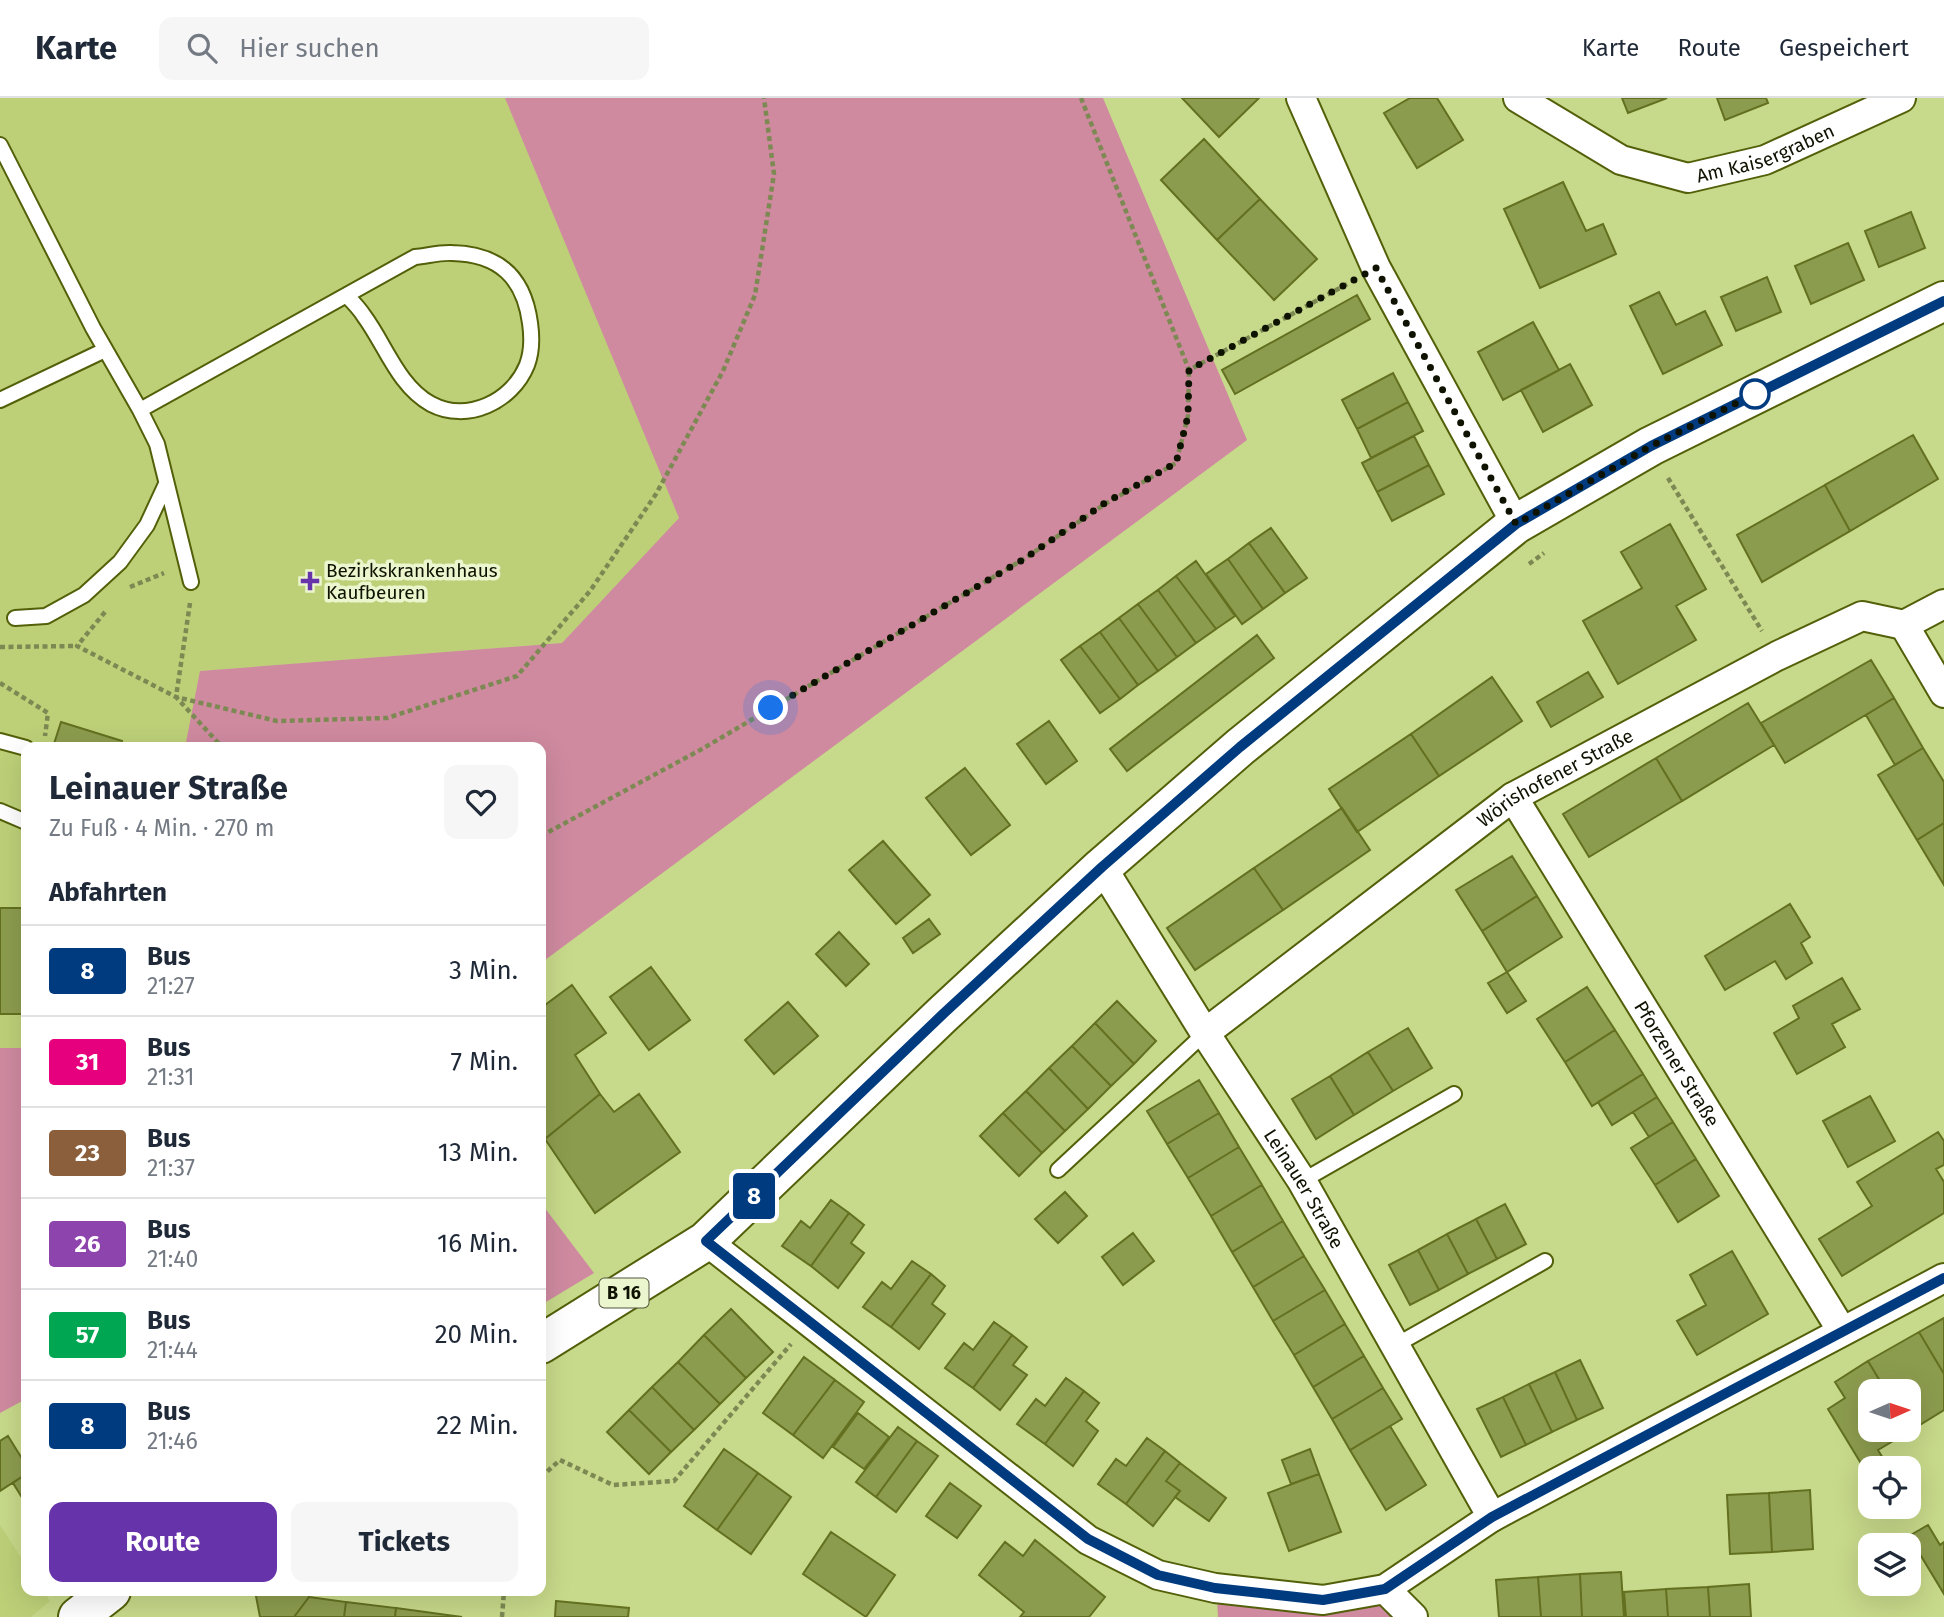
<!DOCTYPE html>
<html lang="de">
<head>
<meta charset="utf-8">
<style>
  :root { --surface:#fff; --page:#f6f6f7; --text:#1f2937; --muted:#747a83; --line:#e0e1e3; --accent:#6733aa }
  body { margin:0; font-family:"Fira Sans",sans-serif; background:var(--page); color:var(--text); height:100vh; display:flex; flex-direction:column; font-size:26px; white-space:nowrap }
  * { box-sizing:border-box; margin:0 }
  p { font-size:23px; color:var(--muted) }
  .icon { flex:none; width:38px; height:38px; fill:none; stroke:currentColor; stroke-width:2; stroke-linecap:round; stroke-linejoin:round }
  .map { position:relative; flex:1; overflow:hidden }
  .sheet { position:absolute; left:21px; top:644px; width:525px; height:854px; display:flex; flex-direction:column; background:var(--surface); border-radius:14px; box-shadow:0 7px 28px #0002 }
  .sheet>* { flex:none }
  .badge { padding:0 14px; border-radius:5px; font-size:24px; line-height:46px }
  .needle { width:46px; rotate:87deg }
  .tools { position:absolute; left:1858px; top:1281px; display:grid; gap:14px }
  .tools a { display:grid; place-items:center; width:63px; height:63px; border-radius:14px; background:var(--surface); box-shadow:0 7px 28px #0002; font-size:35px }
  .you { position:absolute; width:35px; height:35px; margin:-18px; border:5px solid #fff; border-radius:50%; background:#1a73e8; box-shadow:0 0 0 10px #1a73e833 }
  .map>.badge { position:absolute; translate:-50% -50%; box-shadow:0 0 0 4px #fff }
  h2 { padding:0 28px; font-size:26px; line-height:63px }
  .round { display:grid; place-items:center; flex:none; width:74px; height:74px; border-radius:14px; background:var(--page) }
  .summary { display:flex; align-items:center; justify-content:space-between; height:119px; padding:0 28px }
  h1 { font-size:33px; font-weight:700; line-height:52px }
  .cta { display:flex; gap:14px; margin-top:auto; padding:14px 28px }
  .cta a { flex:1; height:80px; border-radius:14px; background:var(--accent); color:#fff; font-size:28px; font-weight:700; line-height:80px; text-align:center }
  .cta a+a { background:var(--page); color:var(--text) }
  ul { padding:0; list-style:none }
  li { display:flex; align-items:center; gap:21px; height:91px; padding:0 28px; border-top:2px solid var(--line) }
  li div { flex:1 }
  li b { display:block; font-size:26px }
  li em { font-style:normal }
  li .badge { min-width:77px; font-weight:700; text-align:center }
  header { display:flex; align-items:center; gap:42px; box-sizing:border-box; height:98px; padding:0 35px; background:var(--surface); border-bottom:2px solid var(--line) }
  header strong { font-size:33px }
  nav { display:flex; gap:38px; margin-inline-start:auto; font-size:24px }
  .search { width:490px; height:63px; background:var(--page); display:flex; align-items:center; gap:18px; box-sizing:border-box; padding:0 24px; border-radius:14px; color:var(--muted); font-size:26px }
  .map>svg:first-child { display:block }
  .built { fill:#bdd078 }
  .green { fill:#cf8aa0 }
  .building { fill:#8c9c4e; stroke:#627020; stroke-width:2 }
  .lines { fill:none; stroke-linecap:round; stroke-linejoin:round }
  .lane-casing { stroke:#536009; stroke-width:18 }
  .street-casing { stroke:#536009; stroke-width:32 }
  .primary-casing { stroke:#536009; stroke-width:42 }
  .path { stroke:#7d8953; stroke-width:4.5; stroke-dasharray:5 3.5; stroke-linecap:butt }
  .lane { stroke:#fff; stroke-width:14 }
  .street { stroke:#fff; stroke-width:28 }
  .primary { stroke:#fff; stroke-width:38 }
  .line-casing { stroke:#fff; stroke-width:16 }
  .line { stroke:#003b80; stroke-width:10 }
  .walk { stroke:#0e1200; stroke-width:7; stroke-dasharray:0 12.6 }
  .stop-dot { fill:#fff; stroke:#003b80; stroke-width:3.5 }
  .poi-dot { fill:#6733aa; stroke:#ebf5ce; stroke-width:2.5 }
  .labels { text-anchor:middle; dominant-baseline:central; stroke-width:7; stroke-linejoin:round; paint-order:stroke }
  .shield { fill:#ebf5ce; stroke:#50563e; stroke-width:2 }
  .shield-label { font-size:18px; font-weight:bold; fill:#0e1200 }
  .street-label { font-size:19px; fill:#0e1200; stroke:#ebf5ce }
  .poi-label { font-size:19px; fill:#0e1200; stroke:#ebf5ce; text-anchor:start }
</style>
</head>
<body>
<header>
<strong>Karte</strong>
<div class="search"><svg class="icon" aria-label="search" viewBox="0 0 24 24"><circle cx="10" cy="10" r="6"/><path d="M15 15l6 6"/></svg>Hier suchen</div>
<nav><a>Karte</a><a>Route</a><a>Gespeichert</a></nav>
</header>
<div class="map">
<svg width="1944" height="1519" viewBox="0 0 1944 1519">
  <rect width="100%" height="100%" fill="#c7d98a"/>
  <path class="built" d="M0,0H505L680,420L562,545L201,573L185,649H26V950H0Z
    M0,1427L26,1467V1493H43L50,1503L31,1519H0Z"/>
  <path class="green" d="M505,0H1103L1247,342L541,865V649H185L200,573L562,545L679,420Z
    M0,950H26V1301L0,1315Z
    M541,1105L594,1175L541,1207Z
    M1217,1501L1382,1504L1397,1519H1218Z"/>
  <path class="building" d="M1182,0H1259L1219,39Z
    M1410,0H1437L1463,42L1417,70L1384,15Z
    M1622,0H1667L1628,15Z
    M1717,0H1766L1768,5L1725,22Z
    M1204,41L1260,101L1217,142L1161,82Z
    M1563,84L1586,133L1603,126L1616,156L1540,190L1504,111Z
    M1260,101L1317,161L1274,202L1217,142Z
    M1911,114L1925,150L1879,169L1865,133Z
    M1848,145L1864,182L1811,206L1795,168Z
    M1767,179L1781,214L1736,233L1721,199Z
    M1659,194L1676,227L1705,213L1722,247L1663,276L1630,208Z
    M1357,197L1370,221L1235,296L1222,272Z
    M1533,224L1559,272L1503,302L1478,254Z
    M1570,266L1592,307L1543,334L1521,292Z
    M1393,275L1408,304L1357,331L1342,302Z
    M1408,304L1423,333L1371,360L1357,331Z
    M1913,337L1938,381L1850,433L1825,387Z
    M1414,338L1429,367L1377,394L1362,365Z
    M1429,367L1444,396L1392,423L1377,394Z
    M1825,387L1850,433L1762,484L1737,437Z
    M1670,426L1706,491L1676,508L1696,542L1618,586L1583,523L1642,490L1621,454Z
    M1271,430L1307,480L1285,495L1249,445Z
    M1249,445L1285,495L1263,511L1228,461Z
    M1228,461L1263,511L1242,526L1206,476Z
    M1196,463L1235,518L1216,531L1176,478Z
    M1176,478L1216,531L1196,545L1158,492Z
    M1158,492L1196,545L1177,559L1138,506Z
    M1138,506L1177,559L1158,573L1119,520Z
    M1119,520L1158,573L1138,587L1100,534Z
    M1100,534L1138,587L1120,601L1080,548Z
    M1257,537L1274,560L1127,673L1110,651Z
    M1080,548L1120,601L1100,615L1061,562Z
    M1871,562L1894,600L1785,665L1761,625Z
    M1588,574L1603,599L1551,629L1537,604Z
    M1492,579L1522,623L1439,678L1411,636Z
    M1894,600L1923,650L1895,667L1866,617Z
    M1748,605L1774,647L1682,703L1656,660Z
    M1049,623L1077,663L1046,686L1017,646Z
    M61,624L122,643L120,649H53Z
    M1411,636L1439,678L1357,734L1329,691Z
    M1923,650L1944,684V725L1917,742L1878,677Z
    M1656,660L1682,703L1589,759L1563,716Z
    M965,670L1010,727L971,757L926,700Z
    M1342,710L1370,752L1283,812L1254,770Z
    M1944,725V787L1917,742Z
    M883,743L930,797L896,826L849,772Z
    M1512,758L1537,798L1482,833L1456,792Z
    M1254,770L1283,812L1195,872L1167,830Z
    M1537,798L1562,839L1507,874L1482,833Z
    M1790,806L1810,839L1801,845L1812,865L1786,881L1775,863L1725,892L1705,858Z
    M0,810H26V916H0Z
    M929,821L940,836L913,855L903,840Z
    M839,834L869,866L846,888L816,856Z
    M651,869L690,922L649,952L610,899Z
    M1507,874L1526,903L1507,915L1488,885Z
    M1842,880L1860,911L1832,926L1845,949L1797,976L1774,935L1799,920L1793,908Z
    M572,887L606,935L575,957L600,996L545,1041L541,1035V910Z
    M1587,889L1615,932L1565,964L1537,921Z
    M1117,903L1156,943L1134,966L1095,925Z
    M788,904L818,938L774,976L745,942Z
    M1095,925L1134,966L1111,988L1072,948Z
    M1408,930L1432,970L1393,993L1368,954Z
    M1615,932L1643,976L1592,1008L1565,964Z
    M1072,948L1111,988L1088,1011L1049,970Z
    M1368,954L1393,993L1354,1017L1330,978Z
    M1049,970L1088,1011L1065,1033L1026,993Z
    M1643,976L1657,999L1612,1027L1598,1004Z
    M1330,978L1354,1017L1316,1041L1292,1001Z
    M1199,982L1219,1015L1167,1046L1147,1013Z
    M1026,993L1065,1033L1042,1055L1003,1015Z
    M600,996L614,1014L639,996L680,1054L595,1115L545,1041Z
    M1870,998L1895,1043L1848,1069L1823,1023Z
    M1657,999L1673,1024L1649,1039L1633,1014Z
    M1003,1015L1042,1055L1019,1078L980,1038Z
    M1219,1015L1239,1049L1188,1080L1167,1046Z
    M1673,1024L1696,1061L1655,1087L1631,1050Z
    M1938,1034L1944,1043V1067L1936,1071L1944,1084V1115L1842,1178L1819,1141L1872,1108L1857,1084Z
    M1239,1049L1262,1087L1211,1118L1188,1080Z
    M1696,1061L1719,1098L1678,1124L1655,1087Z
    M1262,1087L1283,1123L1232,1154L1211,1118Z
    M1065,1094L1087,1118L1058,1145L1035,1121Z
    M831,1102L849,1115L811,1168L782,1148L801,1123L810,1130Z
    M1505,1106L1526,1146L1497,1161L1476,1121Z
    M849,1115L864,1127L851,1145L864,1155L838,1190L811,1168Z
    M1476,1121L1497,1161L1468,1176L1447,1136Z
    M1283,1123L1304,1158L1253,1189L1232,1154Z
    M1133,1135L1154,1163L1123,1187L1102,1159Z
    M1447,1136L1468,1176L1439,1192L1418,1152Z
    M1418,1152L1439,1192L1410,1207L1389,1167Z
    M1732,1153L1768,1216L1697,1257L1677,1223L1706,1207L1690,1177Z
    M1304,1158L1325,1192L1273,1223L1253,1189Z
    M912,1163L931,1176L891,1229L863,1209L882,1184L891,1191Z
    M931,1176L945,1188L932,1206L945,1216L919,1251L891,1229Z
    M1325,1192L1345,1226L1294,1257L1273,1223Z
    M731,1211L773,1254L746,1280L704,1237Z
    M1944,1220V1276L1919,1234Z
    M994,1224L1012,1237L973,1290L945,1270L964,1245L973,1252Z
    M1345,1226L1364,1258L1313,1289L1294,1257Z
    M1919,1234L1944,1276V1312L1910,1333L1909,1293H1886L1868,1263Z
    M704,1237L746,1280L720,1306L678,1264Z
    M1012,1237L1027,1249L1013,1267L1027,1277L1000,1312L973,1290Z
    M1364,1258L1383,1290L1332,1321L1313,1289Z
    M804,1259L835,1282L793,1337L763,1315Z
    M1580,1262L1603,1310L1577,1322L1555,1274Z
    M1868,1263L1886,1293H1871V1332L1910,1333L1878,1352L1889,1370H1871V1382L1828,1311L1845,1300L1835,1284Z
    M678,1264L720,1306L694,1332L652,1289Z
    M1555,1274L1577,1322L1552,1334L1529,1286Z
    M1066,1280L1084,1293L1045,1346L1017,1326L1036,1301L1045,1308Z
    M835,1282L864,1304L823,1360L793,1337Z
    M1529,1286L1552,1334L1526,1347L1503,1299Z
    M652,1289L694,1332L671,1354L629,1312Z
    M1383,1290L1402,1321L1350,1352L1332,1321Z
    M1084,1293L1099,1305L1086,1323L1098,1333L1073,1368L1045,1346Z
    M1503,1299L1526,1347L1501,1359L1477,1311Z
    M629,1312L671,1354L649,1376L607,1334Z
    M858,1315L889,1339L864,1371L833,1349Z
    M1390,1328L1426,1387L1386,1412L1350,1352Z
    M898,1329L917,1343L876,1399L856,1384Z
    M8,1338L26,1367V1376L0,1393V1343Z
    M1147,1340L1165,1353L1126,1406L1098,1386L1116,1361L1126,1368Z
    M917,1343L938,1358L896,1414L876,1399Z
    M724,1351L758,1375L717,1432L684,1408Z
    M1310,1351L1319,1376L1291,1386L1282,1362Z
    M1165,1353L1180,1365L1166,1383L1180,1393L1153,1428L1126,1406Z
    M1180,1365L1226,1400L1209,1423L1175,1399L1180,1393L1166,1383Z
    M758,1375L791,1399L751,1456L717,1432Z
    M26,1376V1406L13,1385Z
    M1319,1376L1341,1434L1289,1453L1268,1395Z
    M950,1385L981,1408L957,1440L926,1418Z
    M1810,1392L1813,1451L1772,1454L1769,1395Z
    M1769,1395L1772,1454L1730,1456L1727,1397Z
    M1928,1427L1940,1447L1944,1444V1496L1909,1438Z
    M831,1434L895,1477L866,1519L803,1476Z
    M1035,1442L1105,1499L1089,1519H1020L1024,1514L979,1477L1005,1444L1023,1458Z
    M1621,1474L1624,1519H1582L1580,1476Z
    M1580,1476L1582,1519H1541L1538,1479Z
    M1538,1479L1541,1519H1499L1496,1482Z
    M1749,1486L1751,1519H1710L1708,1489Z
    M1708,1489L1710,1519H1668L1666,1491Z
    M1666,1491L1668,1519H1626L1624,1494Z
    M255,1493H308L309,1499L294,1519H260Z
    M309,1499L346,1504L344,1519H294Z
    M556,1503L629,1510L628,1519H555Z
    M346,1504L396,1510L395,1519H344Z
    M396,1510L462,1519H395Z"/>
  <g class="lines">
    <defs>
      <path id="lane" d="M0,47L93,230L140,312L157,346L191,484
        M0,302L105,252
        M140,312L415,159C427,158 440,154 452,155C500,156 524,180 530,225C532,239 532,254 527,267C512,304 467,325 431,306C398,288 385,246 364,218C359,210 353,204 347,198
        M15,520L46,518L84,497L120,464L147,427L166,386
        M0,643L26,650
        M0,713L26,724
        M1058,1072L1205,935
        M1302,1083L1454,996
        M1396,1247L1545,1163"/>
      <g id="street">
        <path d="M1301,0L1376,170L1516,426"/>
        <path id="s1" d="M1518,0L1621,62L1688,80L1765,62L1901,0"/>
        <path d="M1904,527L1944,595"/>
        <path id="s2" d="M1513,699L1842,1233"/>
        <path id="s3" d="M1102,769L1205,935L1302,1083L1492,1419"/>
        <path id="s4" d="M1205,935L1513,699L1777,558L1862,518L1904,527L1944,506"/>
        <path d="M706,1143L1088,1442L1158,1477L1215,1490L1323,1502L1385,1491L1492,1419L1944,1180"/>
        <path d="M1385,1491L1413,1519"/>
      </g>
      <path id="primary" d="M541,1246L706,1143L942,917L1102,769L1240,649L1516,426L1651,348L1944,203
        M78,1519L111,1493"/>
    </defs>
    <use href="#lane" class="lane-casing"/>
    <use href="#street" class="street-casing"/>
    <use href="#primary" class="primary-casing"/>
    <path class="path" d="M1081,0L1189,272L1349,185
      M1668,380L1762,533
      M1529,466L1544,455
      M130,489L164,475
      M190,505L176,599L222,649
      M105,514L77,548L176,599L277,623L387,620L517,578L590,493L656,396L723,273L755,197L774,76L764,0
      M0,549L77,548
      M0,585L48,615L45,638
      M541,738L702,651L1024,461L1105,406L1176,365L1188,318L1189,272
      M541,1379L560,1362L613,1387L674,1383L791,1246
      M502,1519L504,1493"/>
    <use href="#lane" class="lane"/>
    <use href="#street" class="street"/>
    <use href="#primary" class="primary"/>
  </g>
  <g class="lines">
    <defs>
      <path id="line" d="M1944,203L1651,348L1516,426L1240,649L1102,769L942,917L706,1143L1088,1441L1158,1477L1215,1490L1323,1502L1385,1491L1492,1419L1944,1180"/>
    </defs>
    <use href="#line" class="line-casing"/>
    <use href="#line" class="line"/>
    <path class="walk" d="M771,610L1024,461L1105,405L1176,365L1188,318L1189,272L1376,170L1516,426L1651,348L1757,295L1755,296"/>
  </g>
  <circle class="stop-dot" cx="1755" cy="296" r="14"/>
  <path class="poi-dot" d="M306.5 472.5h7v7h7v7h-7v7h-7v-7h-7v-7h7z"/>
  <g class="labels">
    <rect class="shield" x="599.5" y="1180.5" width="49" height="29" rx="5"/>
    <g class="shield-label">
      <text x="624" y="1195">B 16</text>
    </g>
    <g class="street-label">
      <text stroke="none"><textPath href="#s1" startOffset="271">Am Kaisergraben</textPath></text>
      <text stroke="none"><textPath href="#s4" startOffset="434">Wörishofener Straße</textPath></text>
      <text stroke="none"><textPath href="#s2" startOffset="313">Pforzener Straße</textPath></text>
      <text stroke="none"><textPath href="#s3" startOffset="380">Leinauer Straße</textPath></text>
    </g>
    <g class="poi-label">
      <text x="326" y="472">Bezirkskrankenhaus<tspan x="326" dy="22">Kaufbeuren</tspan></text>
    </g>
  </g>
</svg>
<div class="tools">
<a><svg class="needle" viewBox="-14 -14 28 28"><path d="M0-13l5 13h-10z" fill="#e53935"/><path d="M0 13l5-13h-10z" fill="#747a83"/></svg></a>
<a><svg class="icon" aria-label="locate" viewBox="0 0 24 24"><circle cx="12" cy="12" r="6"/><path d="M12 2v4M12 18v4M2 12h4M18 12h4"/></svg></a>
<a><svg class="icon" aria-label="layers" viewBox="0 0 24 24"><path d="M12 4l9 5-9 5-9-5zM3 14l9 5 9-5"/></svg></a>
</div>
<div class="you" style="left:771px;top:610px"></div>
<b class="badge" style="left:754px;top:1098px;background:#003b80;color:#fff">8</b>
<section class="sheet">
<div class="summary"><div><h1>Leinauer Straße</h1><p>Zu Fuß · 4 Min. · 270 m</p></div><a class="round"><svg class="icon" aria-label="heart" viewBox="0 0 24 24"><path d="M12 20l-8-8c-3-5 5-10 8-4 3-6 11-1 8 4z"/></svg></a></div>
<h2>Abfahrten</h2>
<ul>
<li><span class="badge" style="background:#003b80;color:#fff">8</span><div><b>Bus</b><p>21:27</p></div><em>3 Min.</em></li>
<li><span class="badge" style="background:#e6007e;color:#fff">31</span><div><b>Bus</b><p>21:31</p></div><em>7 Min.</em></li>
<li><span class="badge" style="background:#8b5e3c;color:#fff">23</span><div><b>Bus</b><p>21:37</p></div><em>13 Min.</em></li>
<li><span class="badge" style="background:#8e44ad;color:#fff">26</span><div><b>Bus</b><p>21:40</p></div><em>16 Min.</em></li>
<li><span class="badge" style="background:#00a651;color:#fff">57</span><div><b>Bus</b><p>21:44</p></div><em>20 Min.</em></li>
<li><span class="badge" style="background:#003b80;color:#fff">8</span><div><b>Bus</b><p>21:46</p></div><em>22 Min.</em></li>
</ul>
<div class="cta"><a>Route</a><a>Tickets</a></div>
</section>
</div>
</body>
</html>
